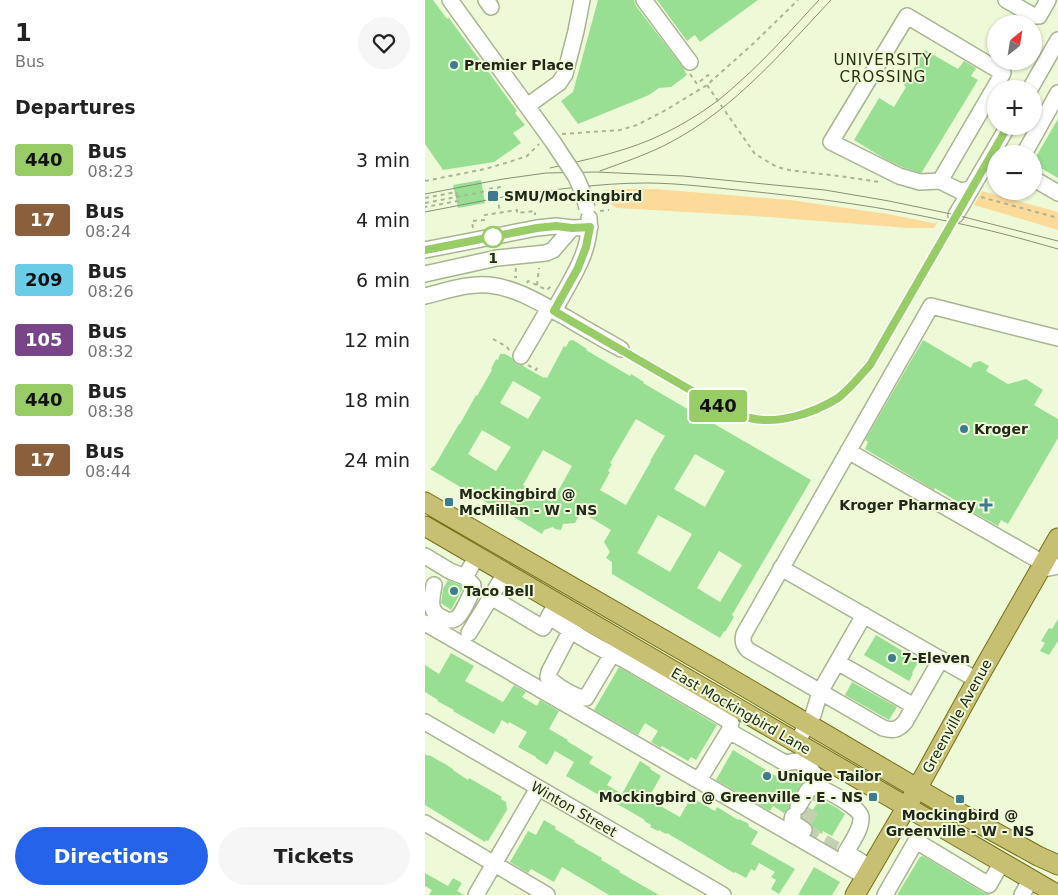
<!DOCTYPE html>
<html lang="en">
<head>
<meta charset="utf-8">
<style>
  :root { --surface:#fff; --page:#f6f6f6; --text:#222; --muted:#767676; --accent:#2563eb }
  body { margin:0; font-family:"DejaVu Sans",sans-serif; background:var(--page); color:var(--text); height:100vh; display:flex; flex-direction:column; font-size:19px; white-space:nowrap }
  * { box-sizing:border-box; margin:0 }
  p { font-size:16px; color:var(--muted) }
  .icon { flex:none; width:28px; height:28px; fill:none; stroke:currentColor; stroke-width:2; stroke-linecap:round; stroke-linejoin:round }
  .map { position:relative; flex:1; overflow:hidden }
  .drawer { display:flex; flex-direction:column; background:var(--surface); width:425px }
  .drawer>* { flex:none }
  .badge { padding:0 10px; border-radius:4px; font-size:18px; line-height:32px }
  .needle { width:32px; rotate:30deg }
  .fabs { position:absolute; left:562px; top:15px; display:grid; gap:10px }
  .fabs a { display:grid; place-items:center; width:55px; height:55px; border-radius:50%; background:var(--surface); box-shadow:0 1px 4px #0004; font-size:25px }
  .map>.badge { position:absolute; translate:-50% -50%; box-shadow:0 0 0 2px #fff }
  h2 { padding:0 15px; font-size:19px; line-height:45px }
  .round { display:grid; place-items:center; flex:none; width:52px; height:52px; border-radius:26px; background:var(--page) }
  .overview { display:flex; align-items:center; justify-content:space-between; height:85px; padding:0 15px }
  h1 { font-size:24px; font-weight:700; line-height:38px }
  .button { display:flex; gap:10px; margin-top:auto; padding:10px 15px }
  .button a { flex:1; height:58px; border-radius:30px; background:var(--accent); color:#fff; font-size:20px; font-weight:700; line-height:58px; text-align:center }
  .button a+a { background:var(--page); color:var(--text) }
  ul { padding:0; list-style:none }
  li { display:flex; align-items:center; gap:15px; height:60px; padding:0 15px }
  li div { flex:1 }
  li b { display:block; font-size:19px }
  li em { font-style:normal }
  li .badge { min-width:55px; font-weight:700; text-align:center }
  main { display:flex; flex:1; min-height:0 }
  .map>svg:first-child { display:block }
  .green { fill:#fbda9a }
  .building { fill:#98df93; fill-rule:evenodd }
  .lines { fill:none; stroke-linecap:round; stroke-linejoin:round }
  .minor-tunnel { stroke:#c5d0b1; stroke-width:15; stroke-dasharray:15 8; stroke-linecap:butt }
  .minor-casing { stroke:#a8b492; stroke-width:18 }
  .major-casing { stroke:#756e15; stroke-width:21 }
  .path { stroke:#abb498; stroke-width:2; stroke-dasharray:4 4; stroke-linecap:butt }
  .minor { stroke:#fff; stroke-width:15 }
  .major { stroke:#c7bf71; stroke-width:19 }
  .tram { stroke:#878f77; stroke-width:1 }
  .minor-bridge-casing { stroke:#a8b492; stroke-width:18; stroke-linecap:butt }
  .path-bridge { stroke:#abb498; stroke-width:2; stroke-dasharray:4 4; stroke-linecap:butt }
  .minor-bridge { stroke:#fff; stroke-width:15 }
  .line-casing { stroke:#fff; stroke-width:11 }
  .line { stroke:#98cc67; stroke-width:8 }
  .poi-dot { fill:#3d7c90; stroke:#eefad7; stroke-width:2 }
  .stop-dot { fill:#fff; stroke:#98cc67; stroke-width:2.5 }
  .labels { text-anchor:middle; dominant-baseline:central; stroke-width:4; stroke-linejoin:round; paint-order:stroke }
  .poi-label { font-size:14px; font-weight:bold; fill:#23271a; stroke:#eefad7; text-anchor:start }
  .stop-label { font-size:14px; font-weight:bold; fill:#23271a; stroke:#eefad7 }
  .street-label { font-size:14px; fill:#23271a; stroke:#eefad7 }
  .neighbourhood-label { font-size:15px; letter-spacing:1px; fill:#262f12; stroke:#eefad7 }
</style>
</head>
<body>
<main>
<section class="drawer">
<div class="overview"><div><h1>1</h1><p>Bus</p></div><a class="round"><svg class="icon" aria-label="heart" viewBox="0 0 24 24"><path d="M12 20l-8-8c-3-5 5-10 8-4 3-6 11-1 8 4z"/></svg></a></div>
<h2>Departures</h2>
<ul>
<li><span class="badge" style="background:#98cc67;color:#111">440</span><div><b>Bus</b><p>08:23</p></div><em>3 min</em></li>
<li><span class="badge" style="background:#8b5e3c;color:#fff">17</span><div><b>Bus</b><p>08:24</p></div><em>4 min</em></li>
<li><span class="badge" style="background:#6bcce7;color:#111">209</span><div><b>Bus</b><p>08:26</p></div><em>6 min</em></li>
<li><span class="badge" style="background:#794489;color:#fff">105</span><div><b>Bus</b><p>08:32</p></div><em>12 min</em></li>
<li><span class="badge" style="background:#98cc67;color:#111">440</span><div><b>Bus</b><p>08:38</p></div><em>18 min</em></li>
<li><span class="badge" style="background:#8b5e3c;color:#fff">17</span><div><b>Bus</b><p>08:44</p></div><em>24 min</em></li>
</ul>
<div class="button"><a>Directions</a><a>Tickets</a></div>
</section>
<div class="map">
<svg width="633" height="895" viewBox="0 0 633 895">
  <rect width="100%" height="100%" fill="#eefad7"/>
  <path class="green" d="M195,189H230L365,200L463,214L508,223L513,222L509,228H483L329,216L192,208L188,206L177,191Z
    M557,191L633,212V230L549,205Z"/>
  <path class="building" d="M0,0H8L22,19L24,18L92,111L90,113L100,125L88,133L96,143L69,162L18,170L0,144Z
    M173,0H209L211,6L260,70H259L262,75L246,87L234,88L224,95L153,124L136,101L148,92Z
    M232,0H333L275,42L270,35L262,41Z
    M500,50L533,69L539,61L551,68L546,76L553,80L497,172L496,173L477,167L460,159L429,140L454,98L469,107L481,87L479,85Z
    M633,119V178L609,164V160Z
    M56,180L60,203L33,208L28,185Z
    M148,340L162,349L161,350L205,376L206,374L219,382L218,383L266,411L267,409L280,417L279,418L386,480L307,615L309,617L300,632L299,631L295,638L187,574V562L181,558L185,552L179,542L186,530L156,512L150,523L138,524L136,530L130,529L128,527L119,530L117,534L72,507L71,508L59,501L5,469L10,465L34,424H35L51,395L52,396L67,370L66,369L71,359L73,360L75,354H80L87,358L91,364L95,365H99L98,366L119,378L120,377L122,378L139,346L141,347L144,341ZM88,381L116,397L103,419L75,403ZM211,419L240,436L225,461H226L201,505L175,490L185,472L183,471L187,464L185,463ZM57,430L86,447L71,471L43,454ZM118,450L147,466L127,502L98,485ZM270,454L300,471L280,507L249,489ZM233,515L267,534L245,572L212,553ZM294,551L317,565L295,602L272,588Z
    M498,340L546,368L548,363L555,361L564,366L561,371L583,384L601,379L618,390L609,405L633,419V438L583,524L576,520L573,526L537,506L538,505L510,488L509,490L440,449L443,442L440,440Z
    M23,580L35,585L38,588L26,610L16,603L18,589Z
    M633,619V641L624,655L615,651L620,643L616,641L624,628L627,629Z
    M451,635L494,661L487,673L488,674L484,681L439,655Z
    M26,653L49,666L40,681L78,702L89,685L101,692L97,697L112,706L115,700L134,711L124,729L143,740L142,741L168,757L164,763L187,777L182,785L197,794L215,761L226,768L225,769L236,776L223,799L255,817L266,797L290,811L292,807L313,820L314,819L324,824L323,826L333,832L326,844L370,869L354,894L346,889L351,880L346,877L350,872L334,863L330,871L326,869L321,878L310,872L309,873L242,833L241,834L234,830L233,831L225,827L226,825L219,821L220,820L180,797L179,798L141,776L149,762L130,751L122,765L111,758V757L93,747L102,732L84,722L83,724L77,720L69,734L28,711L29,710L12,701L13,700L0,692V665L14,674Z
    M194,667L292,725L271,760L266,757L263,761L237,746L236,748L226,742L233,731L220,723L213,735L169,710Z
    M427,682L472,707L464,720L420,695Z
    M308,750L361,782L368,771L380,778L365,802L364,808L359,813L348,806L345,811L291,780Z
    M0,754L3,756L4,755L20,764L28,769V770L43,780L44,778L77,797L76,799L81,802L82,810L63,841L61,840L60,842L0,805Z
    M395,799L412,808L420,814L407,836L398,831L397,834L388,828L385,823L377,818V815L381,812L385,814Z
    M119,820L131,827L130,829L150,841L149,842L177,858L176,860L195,871L194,872L234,895H184L137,867L129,882L106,869L103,873L85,862L103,831L111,835Z
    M498,856L559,893L566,895H472L495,857Z
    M389,867L415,882L407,895H373Z
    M0,873L23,886L28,878L37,883L32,891L39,895H4L7,890L0,886Z"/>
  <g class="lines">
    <path class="minor-tunnel" d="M398,789L379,823V830L411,849L421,852"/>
    <defs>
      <path id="minor" d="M25,0L128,142
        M61,0L66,7
        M219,0L265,62
        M581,0L609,16H614L623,0
        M605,89L633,40
        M102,106L134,83L140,74L151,31L157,0
        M599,154L633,93
        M609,179L633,193
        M515,181L578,73L482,16L406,142L474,176L495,182L515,181L535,191L546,189
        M531,215L583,126
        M0,250L112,228L131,226L147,228L165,227
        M0,274L72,258L121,253L128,250L147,228
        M0,296C21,291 43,283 64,285C93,288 118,305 142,318C160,329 178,339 196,349
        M129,311C144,282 167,252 164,218
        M96,356L124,308
        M423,451L618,563
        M0,556L25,571L40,577L52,556
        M356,568L552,680
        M614,570L633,566
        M80,573L66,597L118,628L128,609
        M9,585C7,598 2,612 18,618C21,620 26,621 30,619C36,617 45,596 48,589V585L40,577
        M124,616C147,632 172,648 198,659L299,718L306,723L304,731L360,763L372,761C387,769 389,769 392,786C402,791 435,807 436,817C437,829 426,843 421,852L446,868
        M150,622L124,672L123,677C130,685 150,698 161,698L192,646
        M0,623L441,877
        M44,633L66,597
        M516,659L480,722C473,730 468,731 458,728L323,650C318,645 317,641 319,634L506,306L633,338
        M412,662L489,706
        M0,722L298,895
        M371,743L388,715L395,692L439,615
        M274,780L304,731
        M373,807L383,790L392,786
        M368,816L367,820L370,824L379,830
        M0,823L122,895
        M51,895L113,788
        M460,895L491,841L564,885L577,862
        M597,895L606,879"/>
      <path id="major" d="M0,502L293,671L517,803L613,856L633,865
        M0,526L633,895
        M430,895L492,789L552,680L633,538"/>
    </defs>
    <use href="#minor" class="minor-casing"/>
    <use href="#major" class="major-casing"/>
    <path class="path" d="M265,74L272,84L283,75L287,81
      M137,134L195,130L212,125L241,110L282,85L330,42L373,0
      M323,144L330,154L352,167L364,170L421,177L455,182
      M0,181L60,169L84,162L102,156L114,144
      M64,189L76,187
      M556,197L633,218
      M0,198L31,192L33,201L0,207
      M0,203L62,191
      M175,211L184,210
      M48,228L47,221L60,220V215L92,210V213L110,211V215
      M91,268L90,277H92
      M102,283L103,281L122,290L128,284
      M112,285L114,268
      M68,339L82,347L84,350
      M103,365L111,370L113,366"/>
    <use href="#minor" class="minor"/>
    <use href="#major" class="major"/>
    <path class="tram" d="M125,168C164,159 205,151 242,132C266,120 291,104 311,85C341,59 367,29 394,0
      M175,171C199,162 224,154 246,142C310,108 357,52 406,0
      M0,194L78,179L121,173L171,172L258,176L400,190L464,201L531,215L633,241
      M82,196C128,190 175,183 221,183C255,183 290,188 323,191C391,198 459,207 526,222C562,229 598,239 633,249
      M0,212L88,195"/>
    <defs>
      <path id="minor-bridge" d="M128,142L151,177L158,193L162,208"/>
    </defs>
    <use href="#minor-bridge" class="minor-bridge-casing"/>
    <path class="path-bridge" d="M282,85L323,144
      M64,189L65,195L72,194L75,213"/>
    <use href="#minor-bridge" class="minor-bridge"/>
  </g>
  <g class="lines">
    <defs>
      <path id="line" d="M0,250L112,228L131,226L147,228L165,227L161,247L153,268L129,311L293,406C303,411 313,416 325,418C353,425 389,413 413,398C425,389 435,376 445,365L583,126"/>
    </defs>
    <use href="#line" class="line-casing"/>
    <use href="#line" class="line"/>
  </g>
  <g class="poi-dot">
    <circle cx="29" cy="65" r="5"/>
    <rect x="62" y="190" width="12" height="12" rx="2.5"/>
    <circle cx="539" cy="429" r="5"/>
    <rect x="19" y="497" width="10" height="10" rx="2.5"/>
    <path d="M558.5 497.5h5v5h5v5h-5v5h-5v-5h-5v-5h5z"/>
    <circle cx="29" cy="591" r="5"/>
    <circle cx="467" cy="658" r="5"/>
    <circle cx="342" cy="776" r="5"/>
    <rect x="443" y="792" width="10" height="10" rx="2.5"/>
    <rect x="530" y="794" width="10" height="10" rx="2.5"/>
  </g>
  <circle class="stop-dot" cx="68" cy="237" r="10"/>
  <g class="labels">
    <g class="poi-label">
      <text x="39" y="65">Premier Place</text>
      <text x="79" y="196">SMU/Mockingbird</text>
      <text x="549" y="429">Kroger</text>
      <text x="34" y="494">Mockingbird @<tspan x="34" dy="16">McMillan - W - NS</tspan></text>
      <text x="551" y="505" text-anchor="end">Kroger Pharmacy</text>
      <text x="39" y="591">Taco Bell</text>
      <text x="477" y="658">7-Eleven</text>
      <text x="352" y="776">Unique Tailor</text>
      <text x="438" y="797" text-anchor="end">Mockingbird @ Greenville - E - NS</text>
      <text x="535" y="815" text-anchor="middle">Mockingbird @<tspan x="535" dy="16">Greenville - W - NS</tspan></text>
    </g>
    <g class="stop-label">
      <text x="68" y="258">1</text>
    </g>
    <g class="street-label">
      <text transform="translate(316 711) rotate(30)">East Mockingbird Lane</text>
      <text transform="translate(532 716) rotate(-61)">Greenville Avenue</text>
      <text transform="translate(149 809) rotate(30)">Winton Street</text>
    </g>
    <g class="neighbourhood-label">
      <text x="458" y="60">UNIVERSITY<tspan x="458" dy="17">CROSSING</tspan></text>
    </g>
  </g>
</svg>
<div class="fabs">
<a><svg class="needle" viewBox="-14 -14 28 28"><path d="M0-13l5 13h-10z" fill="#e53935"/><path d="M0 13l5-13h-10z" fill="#767676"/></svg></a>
<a>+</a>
<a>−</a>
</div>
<b class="badge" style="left:293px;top:406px;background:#98cc67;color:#111">440</b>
</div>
</main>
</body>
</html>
